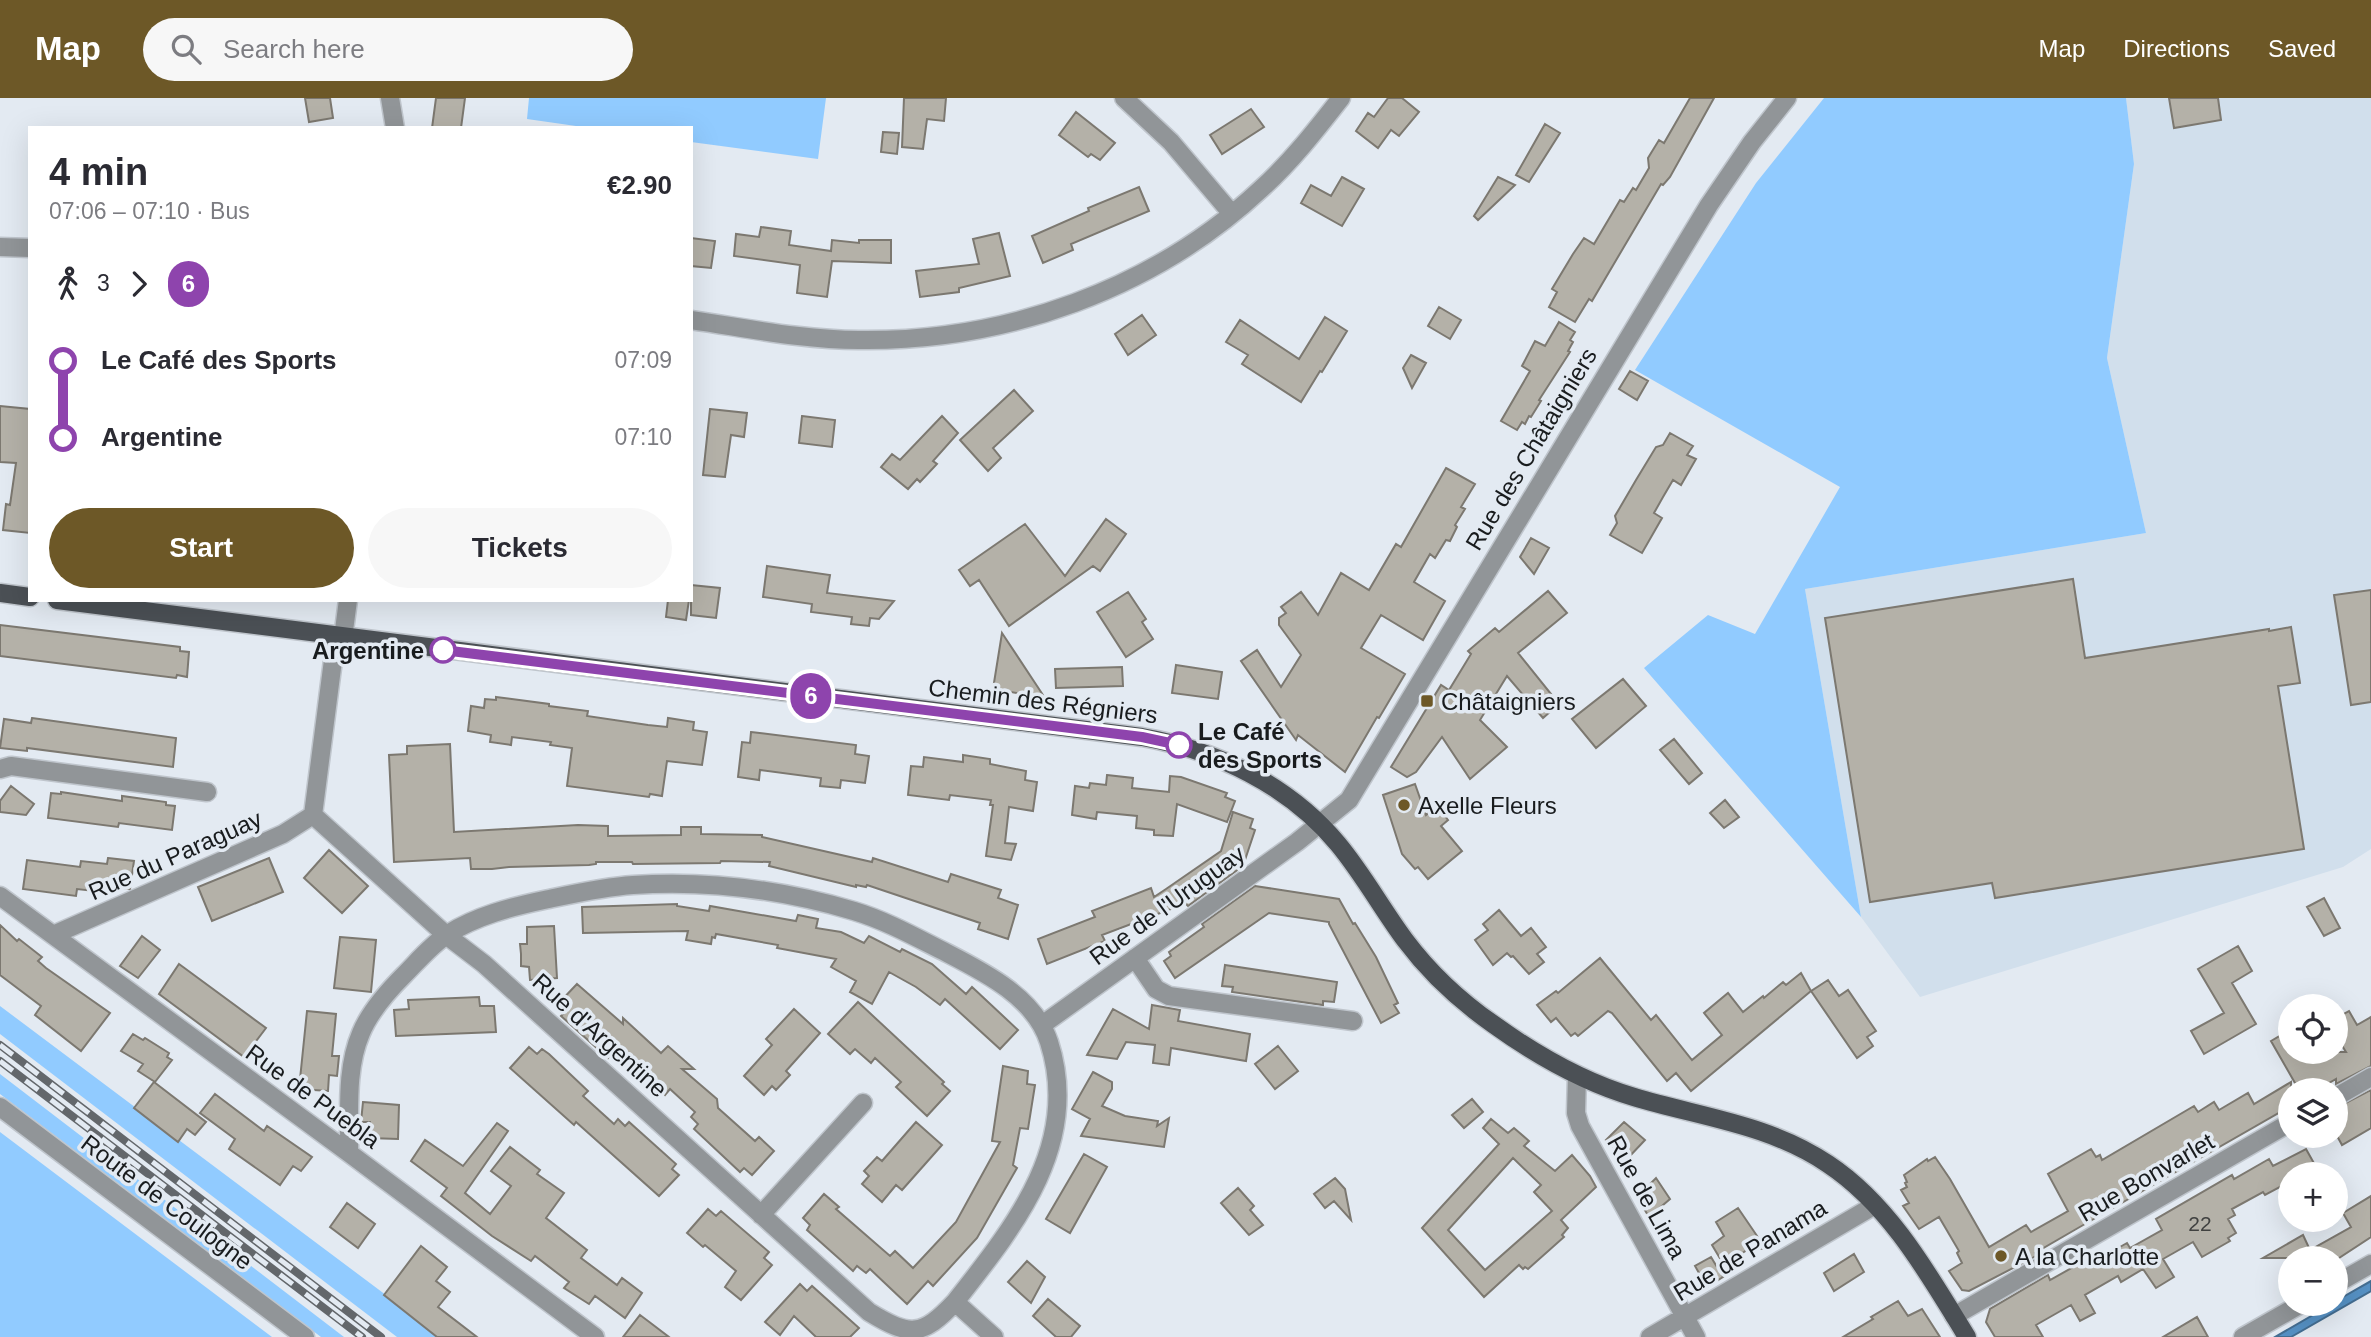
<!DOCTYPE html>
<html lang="en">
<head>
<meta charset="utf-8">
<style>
  :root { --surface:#fff; --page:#f7f7f7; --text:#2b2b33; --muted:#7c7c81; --accent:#6d5827 }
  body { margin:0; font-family:Helvetica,sans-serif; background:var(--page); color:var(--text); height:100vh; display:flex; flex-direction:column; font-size:26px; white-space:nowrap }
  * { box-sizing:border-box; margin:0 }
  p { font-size:23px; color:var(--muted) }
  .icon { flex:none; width:38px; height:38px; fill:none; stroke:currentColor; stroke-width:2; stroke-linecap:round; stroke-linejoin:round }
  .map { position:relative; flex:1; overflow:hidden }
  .sheet { position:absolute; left:28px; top:28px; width:665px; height:476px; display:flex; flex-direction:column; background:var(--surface); border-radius:0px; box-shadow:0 7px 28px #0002 }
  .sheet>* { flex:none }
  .badge { padding:0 14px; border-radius:23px; font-size:24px; line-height:46px }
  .controls { position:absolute; left:2278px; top:896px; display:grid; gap:14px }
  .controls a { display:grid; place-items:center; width:70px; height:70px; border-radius:50%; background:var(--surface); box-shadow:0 7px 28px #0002; font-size:35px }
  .map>.badge { position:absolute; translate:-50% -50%; box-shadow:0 0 0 4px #fff }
  .legs { display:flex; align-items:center; gap:10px; height:77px; padding:0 21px; font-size:23px }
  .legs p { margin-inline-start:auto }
  .headline { display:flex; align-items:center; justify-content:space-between; height:119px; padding:0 21px }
  h1 { font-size:38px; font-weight:800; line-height:52px }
  .button { display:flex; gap:14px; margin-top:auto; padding:14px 21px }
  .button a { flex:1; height:80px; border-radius:42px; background:var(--accent); color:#fff; font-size:28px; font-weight:800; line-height:80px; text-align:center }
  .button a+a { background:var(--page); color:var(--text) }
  ul { padding:0 21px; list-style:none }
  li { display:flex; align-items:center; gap:24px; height:77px; font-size:26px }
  li i { display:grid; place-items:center; width:10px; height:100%; margin:0 9px; background:currentColor }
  li i::after { content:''; width:18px; height:18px; margin:-9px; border:5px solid; border-radius:50%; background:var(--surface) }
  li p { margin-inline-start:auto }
  li:first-child i { background:linear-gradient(#0000 50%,currentColor 0) }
  li:last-child i { background:linear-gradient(currentColor 50%,#0000 0) }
  header { display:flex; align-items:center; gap:42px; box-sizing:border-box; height:98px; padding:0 35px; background:var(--accent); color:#fff }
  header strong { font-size:33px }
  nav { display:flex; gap:38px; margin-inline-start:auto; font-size:24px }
  .search { width:490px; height:63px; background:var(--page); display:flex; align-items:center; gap:18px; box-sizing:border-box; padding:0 24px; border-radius:38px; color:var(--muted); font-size:26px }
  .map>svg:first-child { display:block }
  .built { fill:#d1dfec }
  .green { fill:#91cbff }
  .water { fill:#5691c4; stroke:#446e92; stroke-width:2 }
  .building { fill:#b4b1a8; stroke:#7c7870; stroke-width:2; fill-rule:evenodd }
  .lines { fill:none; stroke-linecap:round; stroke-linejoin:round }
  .minor-casing { stroke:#bfc5cc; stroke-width:21 }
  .major-casing { stroke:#bfc5cc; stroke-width:21 }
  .minor { stroke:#919598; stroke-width:18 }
  .major { stroke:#4b5055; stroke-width:18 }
  .rail-casing { stroke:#63676b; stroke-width:8 }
  .rail { stroke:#e3eaf2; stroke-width:5; stroke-dasharray:16; stroke-linecap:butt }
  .line-1-casing { stroke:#fff; stroke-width:16 }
  .line-1 { stroke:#8e44ad; stroke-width:10 }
  .stop-1-dot { fill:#fff; stroke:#8e44ad; stroke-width:3.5 }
  .poi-dot { fill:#6d5827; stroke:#e3eaf2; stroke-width:2.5 }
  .labels { text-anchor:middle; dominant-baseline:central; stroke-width:7; stroke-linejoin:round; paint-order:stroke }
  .number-label { font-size:21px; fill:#404140 }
  .street-label { font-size:24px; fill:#191c1e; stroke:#e3eaf2 }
  .stop-label { font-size:24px; font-weight:bold; fill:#191c1e; stroke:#e3eaf2; text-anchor:end }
  .poi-label { font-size:24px; fill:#191c1e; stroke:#e3eaf2; text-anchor:start }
</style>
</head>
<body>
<header>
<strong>Map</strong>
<div class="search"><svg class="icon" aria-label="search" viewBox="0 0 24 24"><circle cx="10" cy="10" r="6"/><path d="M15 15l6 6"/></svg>Search here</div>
<nav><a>Map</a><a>Directions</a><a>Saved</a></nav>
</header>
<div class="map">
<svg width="2371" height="1239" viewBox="0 0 2371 1239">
  <rect width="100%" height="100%" fill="#e3eaf2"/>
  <path class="built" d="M2126,0H2371V751L2343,769L1920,899L1861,819L1805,491L2146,435L2107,260L2134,66Z"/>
  <path class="green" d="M529,0H826L818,61L691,44V30H590L527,21Z
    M1824,0H2126L2134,66L2107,260L2146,435L1805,491L1861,819L1644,570L1708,517L1755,536L1840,389L1635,272L1756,85Z
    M0,908L442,1239H397L0,936Z
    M0,976L344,1239H321L0,996Z
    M0,1034L272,1239H273H0Z"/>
  <path class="water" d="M2371,1183V1193L2291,1239H2275L2332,1206H2336V1203Z"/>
  <path class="building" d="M305,0H330L333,20L309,24Z
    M436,0H465L461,30H432Z
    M904,0H946L944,23L927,21L923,51L902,49Z
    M1388,0H1402L1419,14L1399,38L1391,32L1378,50L1356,33L1368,15L1374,19Z
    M1690,0H1714L1670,79L1663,87L1661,86L1592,203L1589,201L1575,224L1549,209L1557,194L1552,191L1573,156L1584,140L1594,146L1620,102L1624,104L1633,90L1636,92L1649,70L1648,60L1659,42L1664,45Z
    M2169,0H2218L2221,22L2174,30Z
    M1251,11L1264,29L1222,56L1210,37Z
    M1076,14L1115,45L1100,62L1091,56L1088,59L1059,37Z
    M1545,26L1560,35L1529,84L1516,77Z
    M883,34L899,35L897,56L881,54Z
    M1342,79L1364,91L1342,128L1301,105L1311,87L1331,98Z
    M1498,79L1515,87L1478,122L1474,118Z
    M1139,89L1149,113L1071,146L1073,152L1043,165L1032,138L1089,113L1088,110Z
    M761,129L791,133L789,147L831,153L832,142L859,145V142H891V165L832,163L827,199L797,195L800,167L734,158L736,136L759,139Z
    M999,135L1010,178L959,190V194L920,199L916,173L979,166L973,141Z
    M691,140L715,143L711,170L691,168Z
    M1439,209L1461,222L1450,241L1428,228Z
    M1142,217L1156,237L1128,257L1115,236Z
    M1325,219L1347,233L1322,274L1320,273L1301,304L1242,266L1248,257L1226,244L1240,222L1299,261Z
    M1559,224L1575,234L1570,242L1573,244L1568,253L1570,254L1539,302L1541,303L1531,319L1529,318L1525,326L1522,324L1517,332L1501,323L1530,273L1522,268L1535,243L1545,248Z
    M1411,257L1426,265L1412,290L1403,270Z
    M1630,273L1648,283L1637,302L1619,291Z
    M1014,292L1033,313L993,350L1001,360L988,373L960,342Z
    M0,308L30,311V435L3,432L6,406L10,407L16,365L0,364Z
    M710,311L747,315L744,339L731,337L725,379L703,377Z
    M802,318L835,322L832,349L799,345Z
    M942,318L958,335L933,363L937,366L920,384L917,381L908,391L881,369L892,356L900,362Z
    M1670,335L1693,348L1687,357L1696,361L1681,387L1673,382L1663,399L1654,415L1662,420L1642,455L1610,437L1617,425L1615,418L1636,382L1656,349L1663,347Z
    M1446,370L1475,386L1461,409L1465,411L1455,427L1457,429L1450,443L1446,442L1435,460L1430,456L1414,484L1445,503L1423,542L1381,517L1361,550L1405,576L1379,620L1377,619L1345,674L1298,637L1296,642L1241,563L1257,552L1281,589L1301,557L1279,527V520L1286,515L1281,509L1301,494L1318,517L1341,475L1369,492L1396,446L1401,449Z
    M1106,421L1126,436L1100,473L1093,468L1009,528L979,482L970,488L959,472L1025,426L1065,478Z
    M1531,440L1549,450L1534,476L1520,459Z
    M767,468L830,477L827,495L894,503L879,521L870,520L869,528L851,526L852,519L811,514L812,506L763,499Z
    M2073,481L2085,560L2269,531V533L2291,529L2300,585L2278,588L2304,751L1995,800L1992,785L1870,804L1825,520Z
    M691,487L720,490L716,520L691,517Z
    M2371,492V604L2351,607L2334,497Z
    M1548,493L1567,515L1518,555L1559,606L1543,620L1507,578L1480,622L1507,649L1470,681L1442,639L1416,674L1407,679L1391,669L1441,587L1449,592L1471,556L1468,553L1495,530L1499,534Z
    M1128,494L1146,521L1142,524L1153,541L1126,559L1097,514Z
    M668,502H689L686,522L666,519Z
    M0,527L180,549V553L189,554L187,579L177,577L176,580L0,558Z
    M1002,535L1045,600L993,591Z
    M1176,567L1222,574L1218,601L1172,595Z
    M1122,569L1123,588L1056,590L1055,571Z
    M1623,581L1646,608L1596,650L1572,621Z
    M496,599L549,606V608L588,613L587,618L648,627L667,629L668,620L694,624L693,632L707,634L702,667L667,663L662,698L650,696L649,699L567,688L572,650L550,647L551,644L512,639L511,647L490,644L491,637L468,633L471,608L484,610L485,601L496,602Z
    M32,620L176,640L173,669L27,650V653L0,650L4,621L31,625Z
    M751,634L856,647L855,656L869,658L865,685L841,682L840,690L820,688L821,680L760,672L759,682L738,679L742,644L750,645Z
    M1674,641L1702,675L1689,686L1660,652Z
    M450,646L454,734L578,727L608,728V738L681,737V729H701V736L762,737V739L872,764L873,760L948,784L951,776L1001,792L998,800L1018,807L1008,841L978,831L980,825L867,787L866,789L856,787V789L769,768L770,764L721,763L720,765L633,766L632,764H596V766L589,767L509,769L492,771H471L470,760L394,764L389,657L407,656V648Z
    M963,657L990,661V666L1026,673L1025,682L1037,684L1033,713L1009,709L1005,745L1016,746L1011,762L986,758L993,707H990L991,702L950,697L949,702L908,697L911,668L923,669L924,659L963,664Z
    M1107,677L1133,680L1132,690L1169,694L1170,678L1181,679L1227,695L1225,699L1235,703L1227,724L1177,706L1173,738L1154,737V732L1136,730L1137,718L1097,714L1096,721L1072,717L1075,688L1089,690L1090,685L1106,687Z
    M1415,686L1426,717L1437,708L1448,722L1441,728L1462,753L1428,781L1418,769L1415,771L1402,756L1383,697Z
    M11,688L34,706L26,717L0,714V703Z
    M61,694L122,703V698L166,704V707L175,708L172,732L119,725L118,729L48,720L51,695L61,696Z
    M1725,702L1739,719L1724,730L1710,715Z
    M1233,714L1253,721L1250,730L1255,732L1243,768L1188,808L1184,804L1176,809L1102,837L1105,843L1047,866L1038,841L1095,819L1092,813L1151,790L1154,799L1166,791L1221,753Z
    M329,752L368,788L342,815L304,780Z
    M108,760L134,763L130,791L104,787L103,794L77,791L76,798L23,791L27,762L80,769L81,763L107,766Z
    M269,760L283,794L212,823L198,789Z
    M1255,788L1339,801L1353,826L1355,825L1376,859L1398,905L1394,907L1399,915L1381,925L1329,826V824L1269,815L1175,880L1164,863L1171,858L1169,854L1204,829L1202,826Z
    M2324,800L2340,830L2324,838L2307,809Z
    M677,806V808L709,813L710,808L796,823L798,817L818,821L816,830L841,834L864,845L869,838L900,854L902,851L932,866L966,896L972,889L1018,932L1000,951L945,901L940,907L916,889L889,874L872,906L850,894L856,883L831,869L836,861L777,850L778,847L716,836L715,840L712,839L711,846L686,842L688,833L583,835L582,809Z
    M1499,812L1521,838L1531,830L1546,849L1537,856L1544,864L1529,876L1513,858L1511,859L1507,855L1493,867L1475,842L1488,832L1483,826Z
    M0,827L17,843L19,841L42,859L38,863L46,870L110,915L81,953L35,917L41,908L0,877Z
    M554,828L557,880L530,882L529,869L521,868V856L520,846H527V829Z
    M142,838L160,852L138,880L120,868Z
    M340,839L376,842L371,894L334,890Z
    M2238,848L2252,873L2232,885L2256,926L2204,956L2191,933L2224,915L2198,871Z
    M1600,860L1651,922L1656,917L1692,962L1722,937L1704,915L1728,895L1743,914L1763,898L1764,900L1783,884L1786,887L1801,875L1811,893L1828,882L1839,898L1848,892L1876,933L1867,939L1873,948L1857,960L1811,893L1691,993L1676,975L1667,983L1612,915L1608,913L1578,938L1575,935L1571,938L1556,920L1551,924L1537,907L1556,893L1558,895Z
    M179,866L266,930L244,959L159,896Z
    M1225,867L1337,884L1334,904L1323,903V907L1232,894L1233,889L1222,888Z
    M577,886L623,926V920L661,955L668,948L694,971H682L717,1001L718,1010L755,1043L759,1039L774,1053L752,1077L744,1070L740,1074L694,1031L698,1026L691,1019L695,1014L670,991L665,997L650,983L655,978L629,955L622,963L613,955L608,960L561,918L566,913L558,906Z
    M479,899L480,908H494L496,934L396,938L394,912L409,911L408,902Z
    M858,904L944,984L942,986L950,993L927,1018L896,989L901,984L875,960L871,965L855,951L850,956L828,936Z
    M1152,907L1180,912L1178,923L1250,936L1246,963L1171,950L1169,967L1153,965L1155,947L1126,944L1117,961L1087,957L1113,911L1149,931Z
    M794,911L820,935L786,973L790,977L776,992L772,988L764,997L744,978L772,947L766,941Z
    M307,913L336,916L332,958H339L337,978L329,977L328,993L299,991Z
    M2349,913L2357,927L2371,919V968L2336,986V981L2317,992H2299L2271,943L2288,933L2291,939V954H2346L2336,938V920Z
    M133,936L143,942L145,940L169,955L167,959L172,962L155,984L138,973L143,966L121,953Z
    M1278,948L1298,973L1275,991L1255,966Z
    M529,949L537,956L542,951L549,956L588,993L583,998L614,1026L618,1021L625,1028L629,1024L676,1066L672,1071L679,1077L659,1098L576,1024L574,1027L510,970Z
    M1003,968L1028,973L1027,986L1035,987L1028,1031L1020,1030L1013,1067L1017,1070L977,1140L933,1188L928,1183L907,1206L870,1171L866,1175L857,1168L853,1173L807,1132L810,1127L803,1120L824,1096L839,1109L836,1111L890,1158L895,1153L913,1170L956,1124L1000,1044L992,1043Z
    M1093,974L1112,984V991L1102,1008L1125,1018L1158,1023L1157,1028L1169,1020L1164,1049L1081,1038L1090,1021L1072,1011Z
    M154,984L206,1024L195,1037L187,1031L178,1044L134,1010Z
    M2291,984V1008L2078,1130L2035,1155L2036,1158L1969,1193L1962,1192L1949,1173L1962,1165L1957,1155L1959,1153L1939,1119L1919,1131L1903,1108L1909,1105L1901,1092L1907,1089L1905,1085L1907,1084L1904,1077L1927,1061L1928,1063L1935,1059L1950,1081L1989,1149L2026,1127L2031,1134L2068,1113L2048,1076L2091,1051L2096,1059L2100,1057L2102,1062L2194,1008L2198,1014L2214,1004L2219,1012L2248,995L2254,1006Z
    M2371,992V1030L2342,1047L2336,1036V1010Z
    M215,996L264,1033L267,1028L312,1059L301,1073L293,1068L280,1087L229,1051L235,1041L200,1015Z
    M1472,1001L1483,1014L1464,1030L1452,1017Z
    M363,1004L399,1007L398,1041L369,1040L370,1024H361Z
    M1491,1021L1508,1035L1514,1030L1529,1043L1524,1048L1555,1073L1572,1057L1590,1078L1596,1089L1561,1122L1568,1130L1562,1137L1564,1139L1528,1171L1525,1169L1523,1171L1519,1167L1484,1199L1422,1130L1499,1046L1483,1030ZM1513,1060L1541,1087L1534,1094L1552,1113L1485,1172L1448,1132Z
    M916,1024L942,1047L902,1092L896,1087L882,1104L862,1086L869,1078L864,1073L877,1059L882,1063Z
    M1624,1024L1645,1042L1627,1061L1606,1042Z
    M497,1025L508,1033L465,1095L490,1116L511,1088L491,1073L510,1049L540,1072L537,1076L564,1095L546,1120L587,1152L581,1160L617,1187L622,1180L642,1195L625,1220L595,1198L589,1206L564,1190L569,1184L535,1158L531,1163L492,1138L441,1098L447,1090L411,1063L425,1042L463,1068Z
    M2306,1051L2320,1076H2291V1083L2265,1097L2263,1094L2232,1111L2235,1117L2228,1121L2236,1135L2228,1140L2230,1143L2202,1159L2193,1144L2163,1161L2174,1179L2156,1190L2143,1171L2121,1184L2118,1178L2085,1197L2095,1215L2080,1223L2071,1207L2036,1227L2043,1239H1995L1986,1224L1990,1211L2048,1177L2050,1182L2086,1162L2088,1167L2127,1145L2130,1150L2162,1132L2156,1121L2232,1077L2234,1081L2269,1061L2273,1068Z
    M1084,1056L1107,1069L1070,1135L1046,1121Z
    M1335,1080L1345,1091L1351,1122L1334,1103L1325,1110L1314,1096Z
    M1656,1080L1670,1101L1649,1119L1637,1099Z
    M1238,1090L1254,1108L1250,1112L1263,1127L1249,1137L1221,1105Z
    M2371,1098V1139L2339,1160H2263L2303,1137L2310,1152L2351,1129L2343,1115Z
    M347,1105L375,1126L358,1150L330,1129Z
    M1738,1110L1766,1151L1750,1150L1724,1167L1712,1147L1724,1138L1716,1124Z
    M708,1111L716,1118L721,1113L769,1154L764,1160L772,1167L741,1202L725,1189L736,1173L705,1147L703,1149L687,1135Z
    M421,1148L447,1169L436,1183L450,1194L438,1209L477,1239H437L384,1197Z
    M1854,1156L1864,1174L1834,1193L1824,1175Z
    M1711,1159L1723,1179L1707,1189L1695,1168Z
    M1027,1163L1045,1179L1031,1205L1008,1184Z
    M800,1186L807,1193L812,1188L859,1230L850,1239H816L794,1218L780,1237L765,1224Z
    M1048,1201L1080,1228L1071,1239H1056L1033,1218Z
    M1898,1203L1908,1218L1922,1211L1940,1239H1843L1873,1221L1871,1219Z
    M640,1217L648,1223L669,1239H623Z
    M2197,1219L2208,1239H2163Z"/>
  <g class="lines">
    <defs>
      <path id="minor" d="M390,0L395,30
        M1124,0L1171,44L1232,116
        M0,149L30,150
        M691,222C747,230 803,242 859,242C1006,244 1154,191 1261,91C1291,64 1316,32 1341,0
        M343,540L348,502
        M0,671L11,668L207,694
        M313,717L446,837L484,866L869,1214C910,1239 922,1239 955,1204L994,1239
        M313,717L336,539
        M0,798L349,1055L595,1239
        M53,837L283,736L313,717
        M1135,860L1156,891L1169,898L1353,923
        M1042,927L1297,744L1349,702L1709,107L1752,44L1787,0
        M1577,977L1576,1015L1580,1028L1696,1239
        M2336,999L2371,979
        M0,1009L305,1239
        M349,1055C350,1016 345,972 361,935C370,913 387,894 404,877C417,864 432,846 448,836C476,818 511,809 544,802C573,796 603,789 633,787C707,782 783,792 854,813C887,823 917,840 947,855C986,875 1035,900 1049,944C1082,1046 1014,1129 955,1204
        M761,1117L863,1005
        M2336,1186L2371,1166
        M1954,1218L2291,1024
        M1650,1239L1875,1107
        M2243,1239L2301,1206"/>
      <path id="major" d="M0,495L30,499
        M57,502L1142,639C1216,652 1289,687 1338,746C1363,776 1382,811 1405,842C1429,874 1460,903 1493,926C1536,957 1583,984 1634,999C1700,1019 1769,1026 1828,1066C1890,1107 1929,1177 1967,1239"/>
    </defs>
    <use href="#minor" class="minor-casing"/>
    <use href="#major" class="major-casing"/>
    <use href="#minor" class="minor"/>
    <use href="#major" class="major"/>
    <defs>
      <path id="rail" d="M0,947L381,1239
        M0,963L362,1239"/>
    </defs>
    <use href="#rail" class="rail-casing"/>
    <use href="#rail" class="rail"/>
  </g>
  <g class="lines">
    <defs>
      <path id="line-1" d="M443,552L1142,639L1179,647"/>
    </defs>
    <use href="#line-1" class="line-1-casing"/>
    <use href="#line-1" class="line-1"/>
  </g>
  <g class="stop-1-dot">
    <circle cx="443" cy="552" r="12"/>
    <circle cx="1179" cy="647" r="12"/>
  </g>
  <g class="poi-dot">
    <rect x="1420" y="596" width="14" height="14" rx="3.5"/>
    <circle cx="1404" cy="707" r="7"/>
    <circle cx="2001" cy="1158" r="7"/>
  </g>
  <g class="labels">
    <g class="number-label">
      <text x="2200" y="1125">22</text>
    </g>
    <g class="street-label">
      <text transform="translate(1531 351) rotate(-59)">Rue des Châtaigniers</text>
      <text transform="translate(1043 603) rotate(7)">Chemin des Régniers</text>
      <text transform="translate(175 757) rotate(-24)">Rue du Paraguay</text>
      <text transform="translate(1167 807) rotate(-36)">Rue de l'Uruguay</text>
      <text transform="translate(600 937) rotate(42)">Rue d'Argentine</text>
      <text transform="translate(313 998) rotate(36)">Rue de Puebla</text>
      <text transform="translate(2146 1079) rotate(-30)">Rue Bonvarlet</text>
      <text transform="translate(1647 1099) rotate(61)">Rue de Lima</text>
      <text transform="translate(167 1104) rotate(37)">Route de Coulogne</text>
      <text transform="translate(1750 1152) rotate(-31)">Rue de Panama</text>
    </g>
    <g class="stop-label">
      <text x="424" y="552">Argentine</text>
      <text x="1198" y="633" text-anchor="start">Le Café<tspan x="1198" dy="28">des Sports</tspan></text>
    </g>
    <g class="poi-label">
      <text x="1441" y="603">Châtaigniers</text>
      <text x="1418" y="707">Axelle Fleurs</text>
      <text x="2015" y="1158">A la Charlotte</text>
    </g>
  </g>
</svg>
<div class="controls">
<a><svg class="icon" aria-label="locate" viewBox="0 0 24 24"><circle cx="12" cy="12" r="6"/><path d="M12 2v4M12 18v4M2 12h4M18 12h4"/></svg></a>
<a><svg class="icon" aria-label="layers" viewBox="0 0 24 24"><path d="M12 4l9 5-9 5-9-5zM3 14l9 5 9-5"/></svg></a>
<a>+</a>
<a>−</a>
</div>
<b class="badge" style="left:811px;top:598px;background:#8e44ad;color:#fff">6</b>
<section class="sheet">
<div class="headline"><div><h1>4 min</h1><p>07:06 – 07:10 · Bus</p></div><b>€2.90</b></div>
<div class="legs"><svg class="icon" aria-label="walk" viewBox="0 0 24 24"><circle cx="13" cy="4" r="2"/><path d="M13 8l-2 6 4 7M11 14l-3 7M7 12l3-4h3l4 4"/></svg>3<svg class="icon" aria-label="forward" viewBox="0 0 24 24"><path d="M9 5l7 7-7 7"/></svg><b class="badge" style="background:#8e44ad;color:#fff">6</b></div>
<ul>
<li><i style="color:#8e44ad"></i><b>Le Café des Sports</b><p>07:09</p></li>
<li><i style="color:#8e44ad"></i><b>Argentine</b><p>07:10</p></li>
</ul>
<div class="button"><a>Start</a><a>Tickets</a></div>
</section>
</div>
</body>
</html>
